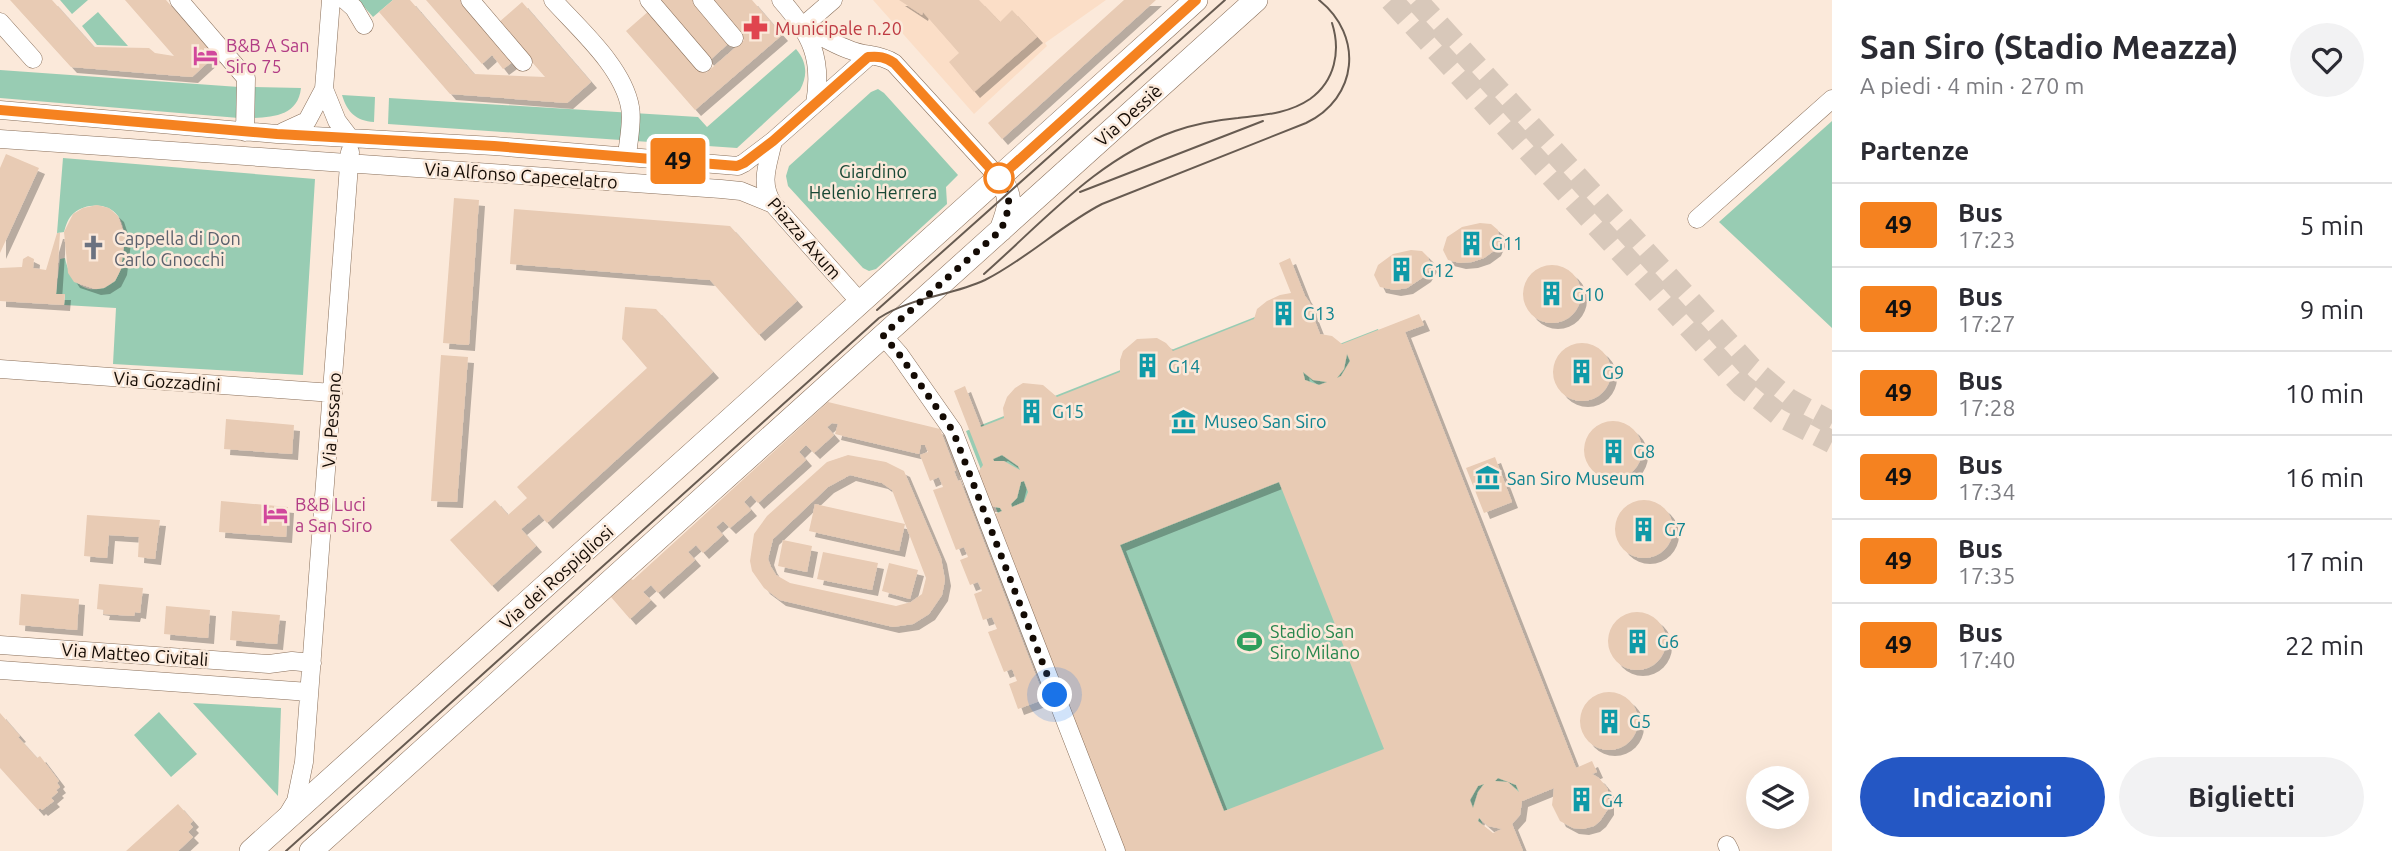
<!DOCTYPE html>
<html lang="it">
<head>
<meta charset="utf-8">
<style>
  :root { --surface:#fff; --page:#f2f2f3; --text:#2b2b33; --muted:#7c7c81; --line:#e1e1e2; --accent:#2457c4 }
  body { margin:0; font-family:Ubuntu,sans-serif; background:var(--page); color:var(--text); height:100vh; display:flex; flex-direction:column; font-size:26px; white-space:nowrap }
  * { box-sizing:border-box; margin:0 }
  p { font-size:23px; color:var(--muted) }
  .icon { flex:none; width:38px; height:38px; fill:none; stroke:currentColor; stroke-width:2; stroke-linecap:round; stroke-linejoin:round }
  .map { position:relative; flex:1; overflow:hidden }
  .sheet { display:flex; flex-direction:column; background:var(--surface); width:560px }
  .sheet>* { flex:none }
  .badge { padding:0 14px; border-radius:5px; font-size:24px; line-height:46px }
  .controls { position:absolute; left:1746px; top:766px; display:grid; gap:14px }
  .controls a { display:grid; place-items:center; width:63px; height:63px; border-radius:50%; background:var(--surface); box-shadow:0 7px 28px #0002; font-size:35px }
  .you { position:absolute; width:35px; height:35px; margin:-18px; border:5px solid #fff; border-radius:50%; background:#1a73e8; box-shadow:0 0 0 10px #1a73e833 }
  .map>.badge { position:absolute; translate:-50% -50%; box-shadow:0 0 0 4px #fff }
  h2 { padding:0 28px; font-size:26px; line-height:63px }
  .round { display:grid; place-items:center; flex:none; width:74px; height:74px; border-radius:37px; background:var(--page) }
  .headline { display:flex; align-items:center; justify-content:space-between; height:119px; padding:0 28px }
  h1 { font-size:33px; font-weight:700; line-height:52px }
  .cta { display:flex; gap:14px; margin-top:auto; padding:14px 28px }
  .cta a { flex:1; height:80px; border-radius:42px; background:var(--accent); color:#fff; font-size:28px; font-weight:700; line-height:80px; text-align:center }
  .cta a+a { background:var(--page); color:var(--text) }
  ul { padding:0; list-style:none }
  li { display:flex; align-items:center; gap:21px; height:84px; padding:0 28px; border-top:2px solid var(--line) }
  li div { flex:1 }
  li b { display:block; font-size:26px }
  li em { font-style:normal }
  li .badge { min-width:77px; font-weight:700; text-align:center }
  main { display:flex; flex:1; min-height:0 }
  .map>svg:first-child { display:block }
  .built { fill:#fbdec7 }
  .green { fill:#98ccb3 }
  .building { fill:#e8cbb4; fill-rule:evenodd; filter:url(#shadow) }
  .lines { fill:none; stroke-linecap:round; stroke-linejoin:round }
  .major-tunnel { stroke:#d8c8ba; stroke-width:23; stroke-dasharray:23 11; stroke-linecap:butt }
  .minor-casing { stroke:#896f5a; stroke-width:19 }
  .major-casing { stroke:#896f5a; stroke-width:24 }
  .minor { stroke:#fff; stroke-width:18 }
  .major { stroke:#fff; stroke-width:23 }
  .tram { stroke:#675b51; stroke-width:2 }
  .line-casing { stroke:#fff; stroke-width:16 }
  .line { stroke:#f58220; stroke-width:10 }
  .walk { stroke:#140b04; stroke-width:7; stroke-dasharray:0 12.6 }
  .stop-dot { fill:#fff; stroke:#f58220; stroke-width:3.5 }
  .labels { text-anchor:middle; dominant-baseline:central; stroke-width:5; stroke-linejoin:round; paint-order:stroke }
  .health-label { font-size:18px; fill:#be3a42; stroke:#fbe9da; text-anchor:start }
  .hotel-label { font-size:18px; fill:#b23c85; stroke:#fbe9da; text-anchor:start }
  .street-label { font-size:18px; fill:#140b04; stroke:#fbe9da }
  .park-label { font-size:18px; fill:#184835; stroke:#fbe9da }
  .worship-label { font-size:18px; fill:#5b616d; stroke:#fbe9da; text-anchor:start }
  .culture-label { font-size:18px; fill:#0d838f; stroke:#fbe9da; text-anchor:start }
  .leisure-label { font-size:18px; fill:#27864d; stroke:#fbe9da; text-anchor:start }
</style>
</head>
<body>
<main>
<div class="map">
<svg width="1832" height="851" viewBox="0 0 1832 851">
  <defs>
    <filter id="shadow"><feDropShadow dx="6" dy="6" stdDeviation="0" flood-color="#0004"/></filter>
  </defs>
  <rect width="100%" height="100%" fill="#fbe9da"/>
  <path class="built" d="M873,0H1106L1045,43L1047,46L974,114Z"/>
  <path class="green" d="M60,0H88L72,14Z
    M358,0H393L373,17Z
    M98,12L128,46L97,45L82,26Z
    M796,49C807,62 808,75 800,90L737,148L388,124L389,98L698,117L707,127Z
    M0,70L239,87V118L0,98Z
    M253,87L301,88C298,115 275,117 252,118Z
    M878,89L884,93L958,175L946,187L947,204L876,269L869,271L863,268L788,186L786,176L789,166L871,92Z
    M342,95L375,97L374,122C356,121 347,112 342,95Z
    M1832,121V328L1719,222Z
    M63,158L315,179L303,375L113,364L116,308L64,305L65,295L56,294L60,259L65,258C69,279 84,297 107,286C118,281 121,270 122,259C124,245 127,229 118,216C108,202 86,203 74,213C68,218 66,225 64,232L57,233Z
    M1280,307L1301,359L1378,329L1558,783L1479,815L1493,851H1129L966,431Z
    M193,703L281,708L278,796Z
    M159,712L197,754L171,777L134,735Z"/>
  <path class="building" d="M10,0H52L94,47L149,48L155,53L174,56L125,0H166L215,56L192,77L71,67Z
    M393,0H410L474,74L545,77L498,23L522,2L591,82L567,103L450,94L379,12Z
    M426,0H461L514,61L503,69L492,55L482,64Z
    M657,0H694L730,42L709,61Z
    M710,0H752L782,35L695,110L626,31L650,10L706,73L744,40Z
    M899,0H979L1000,22L1012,10L1037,37L974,92L949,62L959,53L923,12L922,15Z
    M1124,0H1156L1002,139L988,123Z
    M6,154L39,168L0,253V168Z
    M454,198L479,200L469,345L443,343Z
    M97,205L109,208L118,216L125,237L121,269L115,281L104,288L95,289L74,282L68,273L64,232L73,214L83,208Z
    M514,209L730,226L797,301L759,335L710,280L510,264Z
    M1480,223L1491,224L1498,230L1499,241L1495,250L1484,258L1472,262L1460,263L1448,260L1443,250L1447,237L1462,227Z
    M57,233H60L56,294H65L64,305L0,301V268L22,267L23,259L28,256L34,259L33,268L46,270Z
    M1411,250L1422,251L1428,257L1431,266L1425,276L1407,288L1395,290L1380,287L1374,275L1378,265L1393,254Z
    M1290,258L1305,296L1310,303L1311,311L1320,334L1332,336L1342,344L1419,314L1424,325L1405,332L1576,768L1592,761L1597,772L1592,774L1599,778L1608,789V809L1600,821L1594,826L1583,829L1573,828L1560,821L1552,805L1554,788L1522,801L1520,815L1512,824L1523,851H1119L988,517L1002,511L1000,508L985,505L975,477L983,465L954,391L965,386L981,427L1004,418L1003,408L1007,397L1015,388L1023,383L1043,385L1057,397L1120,372V360L1123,351L1137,339L1157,338L1166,343L1173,351L1254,319L1257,309L1267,301L1280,295L1291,293L1279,263ZM1347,354L1350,361L1341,376L1337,378L1344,369ZM1303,372L1313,380L1327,382L1319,385L1305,380ZM1002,455L1018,466L1020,470L1004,461H994L993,459ZM1024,481L1028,492L1024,502L1012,507L1011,504L1017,498L1021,482ZM1279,482L1384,749L1224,811L1120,545ZM1498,778L1516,785L1519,792L1508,782L1495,781ZM1484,784L1478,792L1473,808L1470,800L1478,786ZM1479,818L1488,826L1502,829L1493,833L1478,821Z
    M1523 294a29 29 0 1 1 58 0a29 29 0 1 1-58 0Z
    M625,307L656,309L713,372L547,523L539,514L521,529L536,546L492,586L450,540L495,500L508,515L527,498L517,487L647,368L622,339Z
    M1553 372a29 29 0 1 1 58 0a29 29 0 1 1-58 0Z
    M441,355L468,357L457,502L431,501Z
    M828,402L940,429L956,471H954L958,481L960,480L1045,699L1018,709L1009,684L1017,681L1012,669L1004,672L988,632L997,629L992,617L983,620L974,594L982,591L978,582L970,585L960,560L968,557L964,547L956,550L933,490L943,487L939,477L930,481L920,455L928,452L925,445H921L919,454L835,434L838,424L832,423L827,427L834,435L814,453L806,445L799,452L806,460L758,503L751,495L744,502L751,510L730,528L723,521L716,527L723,535L703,553L696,545L688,552L695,560L658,593L651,585L643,592L651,600L630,619L611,597L631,579L633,580Z
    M226,419L294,425L292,454L224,449Z
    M1584 450a29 29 0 1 1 58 0a29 29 0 1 1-58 0Z
    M848,455L886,462L904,471L941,558L945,580L942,595L929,614L913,624L893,627L780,600L764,588L752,571L750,561L754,534L767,516L827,462ZM850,475L882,483L892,490L926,578L922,594L911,602L896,606L790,583L776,575L771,567L768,559L773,539L828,487Z
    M1495,457L1512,502L1484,513L1466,468Z
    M1615 529a29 29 0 1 1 58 0a29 29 0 1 1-58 0Z
    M221,501L288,507L286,537L219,532Z
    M815,504L905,524L899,551L809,531Z
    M87,515L160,520L155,559L138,557L139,537L109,535L107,558L84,556Z
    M783,540L812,546L807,572L778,566Z
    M823,552L878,563L872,590L817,579Z
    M889,563L918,570L910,599L882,591Z
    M99,584L143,588L140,613L135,612L134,616L103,614L104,610L97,609Z
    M21,594L79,599L77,630L19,625Z
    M166,606L210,610L208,638L164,634Z
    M232,611L280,615L277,644L230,640Z
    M1608 641a29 29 0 1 1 58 0a29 29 0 1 1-58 0Z
    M1580 721a29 29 0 1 1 58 0a29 29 0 1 1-58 0Z
    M0,713L20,736L18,737L37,758L40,756L59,781L57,783L60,787L56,790L58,792L51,798L54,801L42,810L40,808L38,810L0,768Z
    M178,804L193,821L190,824L193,827L188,832L193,837L178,851H126Z"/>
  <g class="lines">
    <path class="major-tunnel" d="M1391,0L1742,385L1781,416L1832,442
      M1416,0L1751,368L1789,400L1832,423"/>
    <defs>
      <path id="minor" d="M179,0L246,78L245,132
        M331,0L324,89L337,121L350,138
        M345,0L354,8L364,25
        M470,0L523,62
        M553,0C579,29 623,67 630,107C633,122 628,141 627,157
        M649,0L703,63
        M702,0L734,38
        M781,0C811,34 823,58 815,104
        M0,22L33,59
        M803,26C818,35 833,44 850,50C865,56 880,54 894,63L999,178
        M803,26L833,0
        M0,110L277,134L494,146L738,166L744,163L773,141L868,57
        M283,132L307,121L324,89
        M0,139L721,189L741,191L773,204
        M773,141C768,165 759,183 773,204L860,302
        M1697,219L1832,99
        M883,336L899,354L953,431L1116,851
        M0,369L333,393
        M0,645L269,664L292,661L312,663
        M0,670L309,692
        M287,816L296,801L304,762L350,152
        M1727,845L1730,851"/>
      <path id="major" d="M999,178C1014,197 1009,209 1001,230
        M251,851L1196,0
        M311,851L1256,0"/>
    </defs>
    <use href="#minor" class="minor-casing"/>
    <use href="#major" class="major-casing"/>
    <use href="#minor" class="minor"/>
    <use href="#major" class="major"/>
    <path class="tram" d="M1080,192L1263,121
      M984,274C1044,221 1098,158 1175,131C1195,124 1217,120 1238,118C1263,115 1288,114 1310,99C1335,81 1341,51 1332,23
      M877,310L1225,0
      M286,851L879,318C911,297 951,296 985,280C1027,259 1061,225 1102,204L1306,123C1358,98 1364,36 1319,0"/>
  </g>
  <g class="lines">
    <defs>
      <path id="line" d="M0,110L277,134L494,146L737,166L744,163L773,141L868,57C879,56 885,57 894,63L999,178L1196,0"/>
    </defs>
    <use href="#line" class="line-casing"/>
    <use href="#line" class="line"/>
    <path class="walk" d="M999,178C1013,198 1010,207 1001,230L883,335L899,354L953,431L1055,695"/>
  </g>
  <defs>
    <symbol id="pharmacy-bare" viewBox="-9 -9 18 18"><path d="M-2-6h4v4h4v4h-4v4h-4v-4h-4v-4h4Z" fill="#e0444e" stroke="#fbe9da" stroke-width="2.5" paint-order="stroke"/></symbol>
    <symbol id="hotel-bare" viewBox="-9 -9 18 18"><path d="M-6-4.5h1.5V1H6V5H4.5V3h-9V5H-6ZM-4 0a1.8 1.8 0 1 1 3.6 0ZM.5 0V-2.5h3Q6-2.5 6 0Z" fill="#d1479c" stroke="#fbe9da" stroke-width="2.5" paint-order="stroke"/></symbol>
    <symbol id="building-bare" viewBox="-9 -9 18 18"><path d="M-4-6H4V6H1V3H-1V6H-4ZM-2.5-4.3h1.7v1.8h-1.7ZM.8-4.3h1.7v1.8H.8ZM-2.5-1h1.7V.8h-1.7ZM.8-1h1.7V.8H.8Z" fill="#0f9aa8" stroke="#fbe9da" stroke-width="2.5" paint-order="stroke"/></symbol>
    <symbol id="church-bare" viewBox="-9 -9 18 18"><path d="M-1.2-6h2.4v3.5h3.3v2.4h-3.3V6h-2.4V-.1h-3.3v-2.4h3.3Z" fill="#6b7280" stroke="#fbe9da" stroke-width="2.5" paint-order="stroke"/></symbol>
    <symbol id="museum-bare" viewBox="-9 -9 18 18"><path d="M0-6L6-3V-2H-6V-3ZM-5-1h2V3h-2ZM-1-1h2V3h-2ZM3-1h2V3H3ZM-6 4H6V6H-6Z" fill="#0f9aa8" stroke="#fbe9da" stroke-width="2.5" paint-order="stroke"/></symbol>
    <symbol id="stadium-bare" viewBox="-9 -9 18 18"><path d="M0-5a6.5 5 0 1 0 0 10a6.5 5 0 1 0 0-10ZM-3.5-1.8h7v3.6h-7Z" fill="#2e9e5b" stroke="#fbe9da" stroke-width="2.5" paint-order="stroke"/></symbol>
  </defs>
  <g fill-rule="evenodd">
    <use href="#pharmacy-bare" x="738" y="10" width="35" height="35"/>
    <use href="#hotel-bare" x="188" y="38" width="35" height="35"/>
    <use href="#building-bare" x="1454" y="226" width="35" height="35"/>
    <use href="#church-bare" x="76" y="230" width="35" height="35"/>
    <use href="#building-bare" x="1384" y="252" width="35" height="35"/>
    <use href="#building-bare" x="1534" y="276" width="35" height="35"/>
    <use href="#building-bare" x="1266" y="296" width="35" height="35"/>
    <use href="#building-bare" x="1130" y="348" width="35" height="35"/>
    <use href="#building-bare" x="1564" y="354" width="35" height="35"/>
    <use href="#building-bare" x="1014" y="394" width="35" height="35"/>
    <use href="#museum-bare" x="1166" y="404" width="35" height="35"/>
    <use href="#building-bare" x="1596" y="434" width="35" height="35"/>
    <use href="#museum-bare" x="1470" y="460" width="35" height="35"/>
    <use href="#hotel-bare" x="258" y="496" width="35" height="35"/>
    <use href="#building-bare" x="1626" y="512" width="35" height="35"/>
    <use href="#stadium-bare" x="1232" y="624" width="35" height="35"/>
    <use href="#building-bare" x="1620" y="624" width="35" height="35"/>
    <use href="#building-bare" x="1592" y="704" width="35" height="35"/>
    <use href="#building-bare" x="1564" y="782" width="35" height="35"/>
  </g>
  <circle class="stop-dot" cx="999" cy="178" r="14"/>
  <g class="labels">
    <g class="health-label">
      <text x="775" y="28">Municipale n.20</text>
    </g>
    <g class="hotel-label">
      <text x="226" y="45">B&amp;B A San<tspan x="226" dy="21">Siro 75</tspan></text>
      <text x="295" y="504">B&amp;B Luci<tspan x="295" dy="21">a San Siro</tspan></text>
    </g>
    <g class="street-label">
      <text transform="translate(1128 115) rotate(-42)">Via Dessiè</text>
      <text transform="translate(521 175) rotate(4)">Via Alfonso Capecelatro</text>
      <text transform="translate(805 238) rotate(49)">Piazza Axum</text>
      <text transform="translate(167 381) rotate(4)">Via Gozzadini</text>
      <text transform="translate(331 420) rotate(-86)">Via Pessano</text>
      <text transform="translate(556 577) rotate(-42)">Via dei Rospigliosi</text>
      <text transform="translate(135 654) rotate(4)">Via Matteo Civitali</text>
    </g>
    <g class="park-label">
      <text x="873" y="171">Giardino<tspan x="873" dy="21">Helenio Herrera</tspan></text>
    </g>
    <g class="worship-label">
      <text x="114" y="238">Cappella di Don<tspan x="114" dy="21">Carlo Gnocchi</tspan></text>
    </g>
    <g class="culture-label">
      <text x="1491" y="243">G11</text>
      <text x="1422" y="270">G12</text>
      <text x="1572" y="294">G10</text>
      <text x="1303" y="313">G13</text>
      <text x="1168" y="366">G14</text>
      <text x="1602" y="372">G9</text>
      <text x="1052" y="411">G15</text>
      <text x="1204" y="421">Museo San Siro</text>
      <text x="1633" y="451">G8</text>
      <text x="1507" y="478">San Siro Museum</text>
      <text x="1664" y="529">G7</text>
      <text x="1657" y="641">G6</text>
      <text x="1629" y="721">G5</text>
      <text x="1601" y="800">G4</text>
    </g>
    <g class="leisure-label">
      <text x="1270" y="631">Stadio San<tspan x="1270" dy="21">Siro Milano</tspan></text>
    </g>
  </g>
</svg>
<div class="controls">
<a><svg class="icon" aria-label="layers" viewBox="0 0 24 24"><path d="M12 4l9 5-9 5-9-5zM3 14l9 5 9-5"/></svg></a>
</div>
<div class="you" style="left:1055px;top:695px"></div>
<b class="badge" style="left:678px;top:161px;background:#f58220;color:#111">49</b>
</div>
<section class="sheet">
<div class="headline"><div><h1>San Siro (Stadio Meazza)</h1><p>A piedi · 4 min · 270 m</p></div><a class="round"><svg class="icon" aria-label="heart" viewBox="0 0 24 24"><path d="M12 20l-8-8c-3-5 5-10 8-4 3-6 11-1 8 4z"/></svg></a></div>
<h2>Partenze</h2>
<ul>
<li><span class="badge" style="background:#f58220;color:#111">49</span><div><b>Bus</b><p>17:23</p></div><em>5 min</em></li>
<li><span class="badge" style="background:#f58220;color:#111">49</span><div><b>Bus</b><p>17:27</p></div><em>9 min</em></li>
<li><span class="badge" style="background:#f58220;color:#111">49</span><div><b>Bus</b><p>17:28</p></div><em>10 min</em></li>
<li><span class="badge" style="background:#f58220;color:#111">49</span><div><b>Bus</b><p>17:34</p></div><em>16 min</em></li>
<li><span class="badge" style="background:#f58220;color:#111">49</span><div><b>Bus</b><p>17:35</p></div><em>17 min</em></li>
<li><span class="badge" style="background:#f58220;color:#111">49</span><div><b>Bus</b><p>17:40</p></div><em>22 min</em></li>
</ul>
<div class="cta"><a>Indicazioni</a><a>Biglietti</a></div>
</section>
</main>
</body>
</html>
